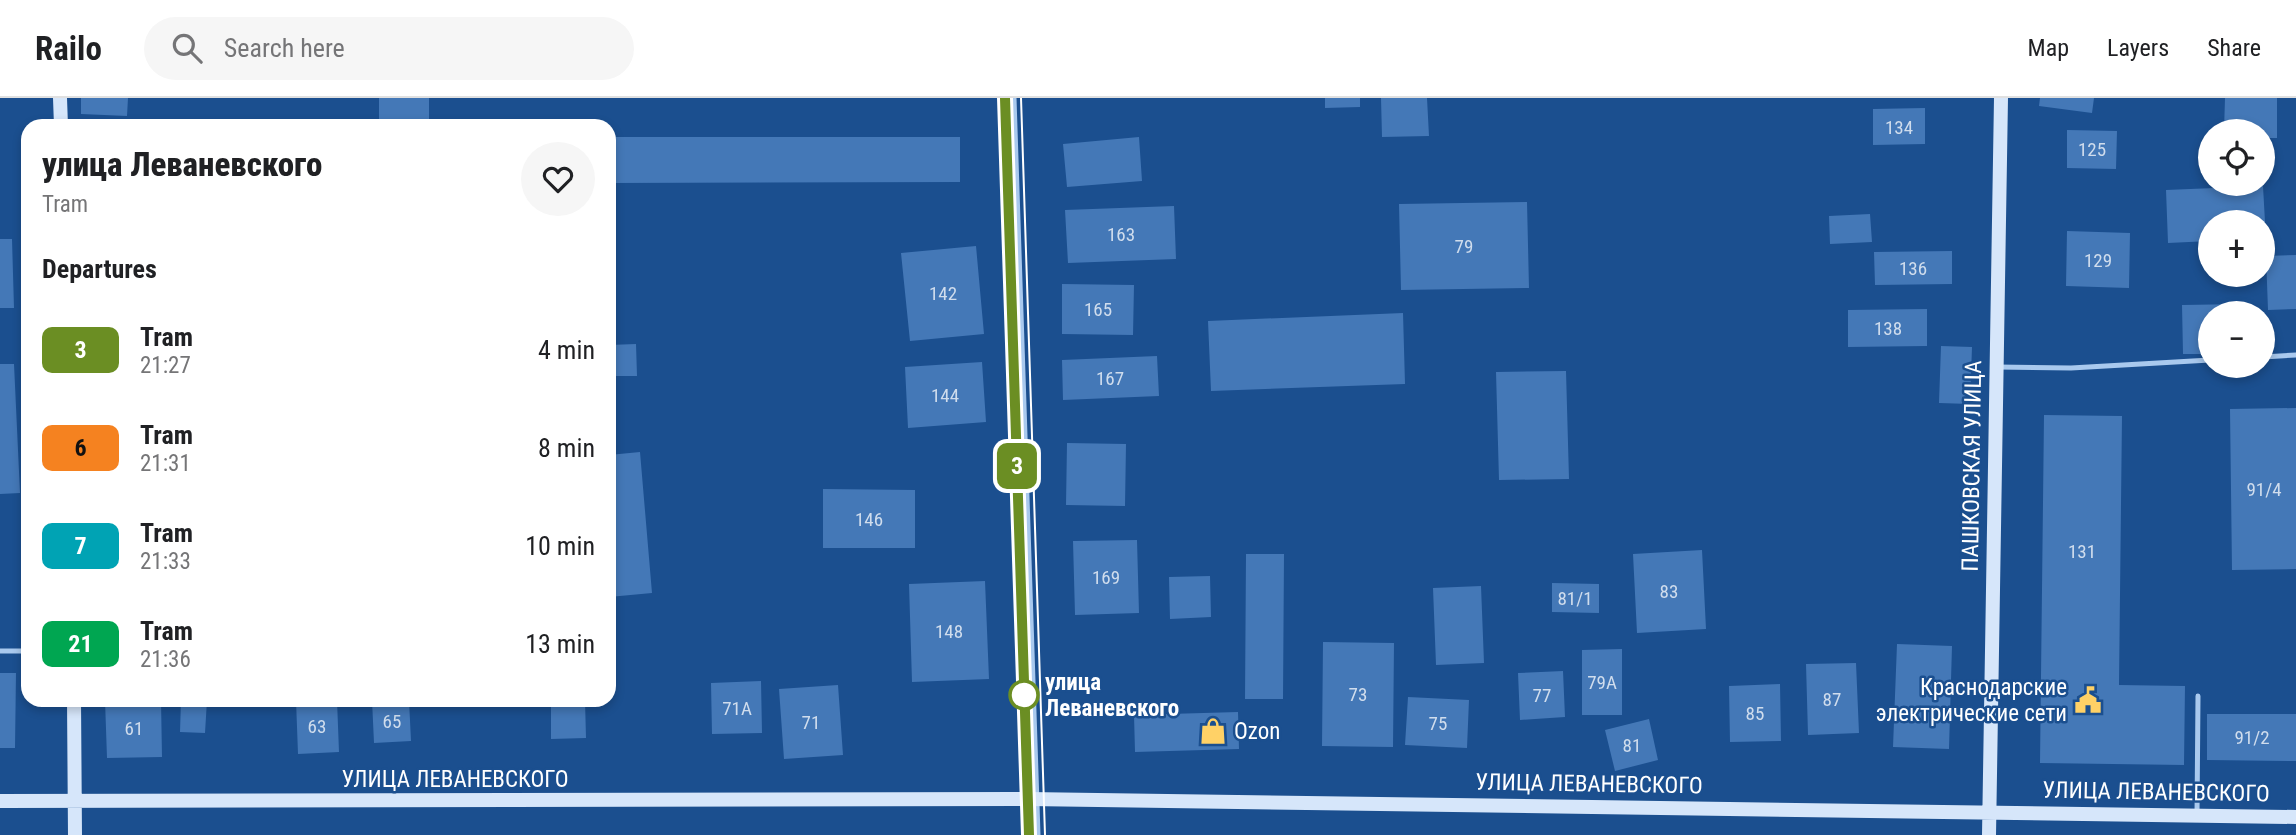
<!DOCTYPE html>
<html lang="en">
<head>
<meta charset="utf-8">
<style>
  :root { --surface:#fff; --page:#f6f6f6; --text:#202124; --muted:#757577; --line:#e0e0e0 }
  body { margin:0; font-family:"Roboto Condensed",sans-serif; background:var(--page); color:var(--text); height:100vh; display:flex; flex-direction:column; font-size:26px; white-space:nowrap }
  * { box-sizing:border-box; margin:0 }
  p { font-size:23px; color:var(--muted) }
  .icon { flex:none; width:38px; height:38px; fill:none; stroke:currentColor; stroke-width:2; stroke-linecap:round; stroke-linejoin:round }
  .map { position:relative; flex:1; overflow:hidden }
  .sheet { position:absolute; left:21px; top:21px; width:595px; height:588px; display:flex; flex-direction:column; background:var(--surface); border-radius:21px; box-shadow:0 4px 10px #0003 }
  .sheet>* { flex:none }
  .badge { padding:0 14px; border-radius:10px; font-size:24px; line-height:46px }
  .controls { position:absolute; left:2198px; top:21px; display:grid; gap:14px }
  .controls a { display:grid; place-items:center; width:77px; height:77px; border-radius:50%; background:var(--surface); box-shadow:0 4px 10px #0003; font-size:35px }
  .map>.badge { position:absolute; translate:-50% -50%; box-shadow:0 0 0 4px #fff }
  h2 { padding:0 21px; font-size:26px; line-height:63px }
  .round { display:grid; place-items:center; flex:none; width:74px; height:74px; border-radius:37px; background:var(--page) }
  .summary { display:flex; align-items:center; justify-content:space-between; height:119px; padding:0 21px }
  h1 { font-size:33px; font-weight:800; line-height:52px }
  ul { padding:0; list-style:none }
  li { display:flex; align-items:center; gap:21px; height:98px; padding:0 21px }
  li div { flex:1 }
  li b { display:block; font-size:26px }
  li em { font-style:normal }
  li .badge { min-width:77px; font-weight:700; text-align:center }
  header { display:flex; align-items:center; gap:42px; box-sizing:border-box; height:98px; padding:0 35px; background:var(--surface); border-bottom:2px solid var(--line) }
  header strong { font-size:33px }
  nav { display:flex; gap:38px; margin-inline-start:auto; font-size:24px }
  .search { width:490px; height:63px; background:var(--page); display:flex; align-items:center; gap:18px; box-sizing:border-box; padding:0 24px; border-radius:38px; color:var(--muted); font-size:26px }
  .map>svg:first-child { display:block }
  .building { fill:#4478b7 }
  .lines { fill:none; stroke-linecap:round; stroke-linejoin:round }
  .lane { stroke:#a9c9ee; stroke-width:5 }
  .street { stroke:#a9c9ee; stroke-width:7 }
  .secondary { stroke:#d6e6fa; stroke-width:14 }
  .tram { stroke:#fff; stroke-width:2 }
  .line-casing { stroke:#fff; stroke-width:16 }
  .line { stroke:#6b8e23; stroke-width:10 }
  .stop-dot { fill:#fff; stroke:#6b8e23; stroke-width:3.5 }
  .labels { text-anchor:middle; dominant-baseline:central; stroke-width:5; stroke-linejoin:round; paint-order:stroke }
  .number-label { font-size:19px; fill:#d0dded }
  .street-label { font-size:23px; fill:#fff; stroke:#1b4f8f }
  .stop-label { font-size:23px; font-weight:bold; fill:#fff; stroke:#1b4f8f; text-anchor:start }
  .poi-label { font-size:23px; fill:#fff; stroke:#1b4f8f; text-anchor:end }
</style>
</head>
<body>
<header>
<strong>Railo</strong>
<div class="search"><svg class="icon" aria-label="search" viewBox="0 0 24 24"><circle cx="10" cy="10" r="6"/><path d="M15 15l6 6"/></svg>Search here</div>
<nav><a>Map</a><a>Layers</a><a>Share</a></nav>
</header>
<div class="map">
<svg width="2296" height="737" viewBox="0 0 2296 737">
  <rect width="100%" height="100%" fill="#1b4f8f"/>
  <path class="building" d="M81,0H128L127,18L81,16Z
    M379,0H429V28H379Z
    M1325,0H1360V9L1325,10Z
    M1381,0H1427L1429,38L1382,39Z
    M2040,0H2094L2092,15L2039,8Z
    M2225,0H2277V40H2263V33H2224Z
    M1925,10V46L1873,47V11Z
    M2067,32L2117,33L2116,71L2067,70Z
    M609,39H960V84L609,85Z
    M1139,39L1142,83L1067,89L1063,46Z
    M2263,88L2265,124H2210V143L2168,145L2166,92Z
    M1527,104L1529,190L1401,192L1399,106Z
    M1174,108L1176,161L1068,165L1065,112Z
    M1870,116L1872,144L1830,146L1829,118Z
    M2067,133L2130,135L2129,190L2066,188Z
    M0,141H12L14,210H0Z
    M976,148L984,236L910,243L901,155Z
    M1952,153V186L1875,187L1874,154Z
    M2296,157V211L2268,212L2266,158Z
    M1062,186L1134,187L1133,237L1062,236Z
    M2242,206V215H2210V256H2183L2182,207Z
    M1927,211V248L1848,249V212Z
    M1403,215L1405,286L1211,293L1208,223Z
    M636,246L637,278H609V247Z
    M1941,248L1972,249L1970,306L1939,305Z
    M1157,258L1159,298L1063,302L1062,262Z
    M982,264L986,324L908,330L905,269Z
    M0,266H14L20,395L0,396Z
    M1566,273L1569,381L1499,382L1496,274Z
    M2296,310V471L2232,472L2230,311Z
    M2044,317L2122,318L2119,587L2185,588L2184,667L2040,665Z
    M1067,345L1126,346L1125,408L1066,407Z
    M640,354L652,495L609,499V357Z
    M823,391L915,392V450H823Z
    M1137,442L1139,515L1075,517L1073,443Z
    M1702,452L1706,531L1637,535L1633,456Z
    M1246,456H1284L1283,601H1245Z
    M1210,478L1211,519L1170,521L1169,479Z
    M985,483L989,581L912,584L909,486Z
    M1552,485L1599,486V515L1552,514Z
    M1481,488L1484,565L1436,567L1433,490Z
    M1323,544L1394,545L1393,649L1322,648Z
    M1897,546L1952,548L1949,651L1893,649Z
    M1622,551V617H1582V552Z
    M1856,565L1859,635L1808,637L1806,566Z
    M1563,573L1565,619L1520,622L1518,575Z
    M0,575H16L15,650H0Z
    M761,583L762,635L712,636L711,585Z
    M1780,586L1781,643L1730,644L1729,588Z
    M838,587L843,657L784,661L779,591Z
    M1408,599L1469,602L1467,650L1405,647Z
    M105,602H161L162,659L107,660Z
    M181,602H207L205,635L180,634Z
    M296,602H337L339,654L298,656Z
    M372,602H409L411,643L374,645Z
    M425,602H462V606L425,607Z
    M477,602H526V608L477,607Z
    M551,602H585L586,640L551,641Z
    M1238,614L1239,651L1135,654L1134,617Z
    M2207,616H2296V663L2207,662Z
    M1649,621L1658,662L1615,673L1605,632Z"/>
  <g class="lines">
    <path class="lane" d="M2263,259L2296,257
      M1997,269L2071,270L2210,262
      M0,553H28
      M2197,717L2198,598"/>
    <path class="street" d="M1013,0L1037,737"/>
    <path class="secondary" d="M60,0L61,28
      M74,602L75,737
      M0,703L1028,701L2296,719
      M1989,737L2001,0"/>
    <path class="tram" d="M1005,0L1029,737
      M1021,0L1045,737"/>
  </g>
  <g class="lines">
    <defs>
      <path id="line" d="M1005,0L1029,737"/>
    </defs>
    <use href="#line" class="line-casing"/>
    <use href="#line" class="line"/>
  </g>
  <defs>
    <symbol id="civic-bare" viewBox="-9 -9 18 18"><path d="M-.6-6.5H3V-4.5H.6V-3L4-1V1h2V6H-6V1h2V-1L-.6-3ZM-1.2 2.5V6h2.4V2.5Z" fill="#ffd166" stroke="#1b4f8f" stroke-width="2.5" paint-order="stroke"/></symbol>
    <symbol id="shop-bare" viewBox="-9 -9 18 18"><path d="M-5-2.5h2.3a2.7 3.5 0 0 1 5.4 0H5L5.5 6h-11ZM-1.5-2.5h3a1.5 2.3 0 0 0-3 0Z" fill="#ffd166" stroke="#1b4f8f" stroke-width="2.5" paint-order="stroke"/></symbol>
  </defs>
  <g fill-rule="evenodd">
    <use href="#civic-bare" x="2069" y="583" width="38" height="38"/>
    <use href="#shop-bare" x="1194" y="614" width="38" height="38"/>
  </g>
  <circle class="stop-dot" cx="1024" cy="597" r="14"/>
  <g class="labels">
    <g class="number-label">
      <text x="1899" y="29">134</text>
      <text x="2092" y="51">125</text>
      <text x="1121" y="136">163</text>
      <text x="1464" y="148">79</text>
      <text x="2098" y="162">129</text>
      <text x="1913" y="170">136</text>
      <text x="943" y="195">142</text>
      <text x="1098" y="211">165</text>
      <text x="1888" y="230">138</text>
      <text x="1110" y="280">167</text>
      <text x="945" y="297">144</text>
      <text x="2264" y="391">91/4</text>
      <text x="869" y="421">146</text>
      <text x="2082" y="453">131</text>
      <text x="1106" y="479">169</text>
      <text x="1669" y="493">83</text>
      <text x="1575" y="500">81/1</text>
      <text x="949" y="533">148</text>
      <text x="1602" y="584">79А</text>
      <text x="1358" y="596">73</text>
      <text x="1542" y="597">77</text>
      <text x="1832" y="601">87</text>
      <text x="737" y="610">71А</text>
      <text x="1755" y="615">85</text>
      <text x="392" y="623">65</text>
      <text x="811" y="624">71</text>
      <text x="1438" y="625">75</text>
      <text x="317" y="628">63</text>
      <text x="134" y="630">61</text>
      <text x="2252" y="639">91/2</text>
      <text x="1632" y="647">81</text>
    </g>
    <g class="street-label">
      <text transform="translate(1972 368) rotate(-89)">ПАШКОВСКАЯ УЛИЦА</text>
      <text x="455" y="681">УЛИЦА ЛЕВАНЕВСКОГО</text>
      <text transform="translate(1589 686) rotate(1)">УЛИЦА ЛЕВАНЕВСКОГО</text>
      <text transform="translate(2156 694) rotate(1)">УЛИЦА ЛЕВАНЕВСКОГО</text>
    </g>
    <g class="stop-label">
      <text x="1045" y="584">улица<tspan x="1045" dy="26">Леваневского</tspan></text>
    </g>
    <g class="poi-label">
      <text x="2067" y="589">Краснодарские<tspan x="2067" dy="26">электрические сети</tspan></text>
      <text x="1234" y="633" text-anchor="start">Ozon</text>
    </g>
  </g>
</svg>
<div class="controls">
<a><svg class="icon" aria-label="locate" viewBox="0 0 24 24"><circle cx="12" cy="12" r="6"/><path d="M12 2v4M12 18v4M2 12h4M18 12h4"/></svg></a>
<a>+</a>
<a>−</a>
</div>
<b class="badge" style="left:1017px;top:368px;background:#6b8e23;color:#fff">3</b>
<section class="sheet">
<div class="summary"><div><h1>улица Леваневского</h1><p>Tram</p></div><a class="round"><svg class="icon" aria-label="heart" viewBox="0 0 24 24"><path d="M12 20l-8-8c-3-5 5-10 8-4 3-6 11-1 8 4z"/></svg></a></div>
<h2>Departures</h2>
<ul>
<li><span class="badge" style="background:#6b8e23;color:#fff">3</span><div><b>Tram</b><p>21:27</p></div><em>4 min</em></li>
<li><span class="badge" style="background:#f58220;color:#111">6</span><div><b>Tram</b><p>21:31</p></div><em>8 min</em></li>
<li><span class="badge" style="background:#00a3b4;color:#fff">7</span><div><b>Tram</b><p>21:33</p></div><em>10 min</em></li>
<li><span class="badge" style="background:#00a651;color:#fff">21</span><div><b>Tram</b><p>21:36</p></div><em>13 min</em></li>
</ul>
</section>
</div>
</body>
</html>
